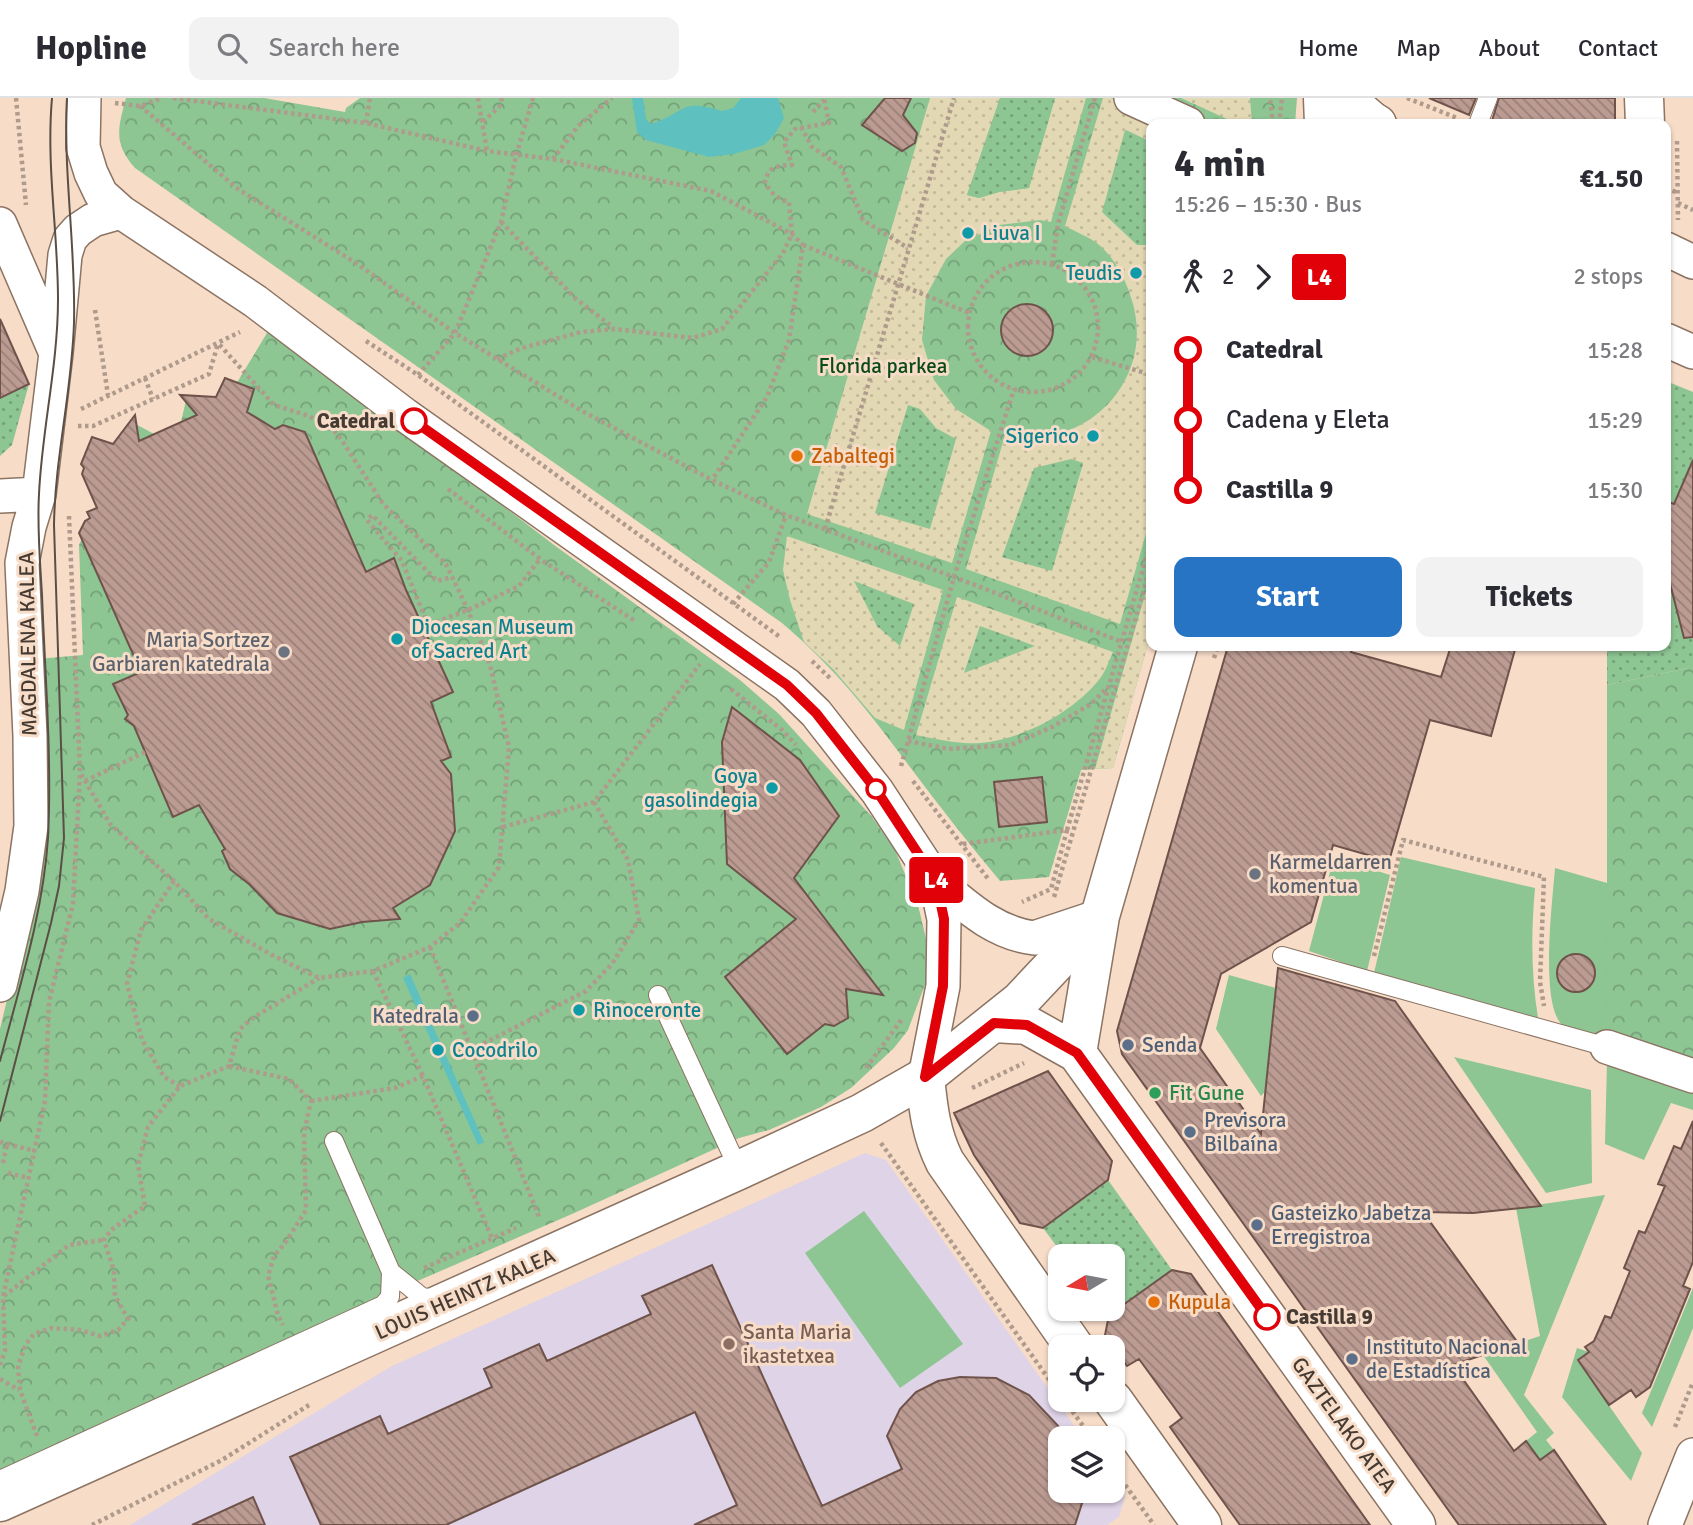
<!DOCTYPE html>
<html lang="en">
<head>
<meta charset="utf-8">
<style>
  :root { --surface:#fff; --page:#f2f2f3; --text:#2b2b33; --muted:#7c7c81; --line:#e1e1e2; --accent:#2874c4 }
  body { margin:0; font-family:Signika,sans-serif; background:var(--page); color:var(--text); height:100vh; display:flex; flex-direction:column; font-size:26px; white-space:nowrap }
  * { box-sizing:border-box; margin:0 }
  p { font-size:23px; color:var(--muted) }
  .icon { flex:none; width:38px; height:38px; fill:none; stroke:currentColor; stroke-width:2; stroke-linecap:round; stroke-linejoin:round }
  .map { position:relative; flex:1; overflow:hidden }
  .panel { position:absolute; left:1146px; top:21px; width:525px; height:532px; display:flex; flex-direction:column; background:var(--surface); border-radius:14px; box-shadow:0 2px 5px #0004 }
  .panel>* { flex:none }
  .badge { padding:0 14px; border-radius:5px; font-size:24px; line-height:46px }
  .needle { width:46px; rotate:260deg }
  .tools { position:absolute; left:1048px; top:1146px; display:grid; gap:14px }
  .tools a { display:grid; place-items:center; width:77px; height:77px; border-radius:14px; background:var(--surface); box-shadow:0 2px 5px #0004; font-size:35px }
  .map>.badge { position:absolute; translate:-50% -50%; box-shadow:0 0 0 4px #fff }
  .legs { display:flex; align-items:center; gap:10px; height:77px; padding:0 28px; font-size:23px }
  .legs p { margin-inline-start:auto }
  .head { display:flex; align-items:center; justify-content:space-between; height:119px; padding:0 28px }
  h1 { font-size:38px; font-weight:700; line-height:52px }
  .primary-button { display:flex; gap:14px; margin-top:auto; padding:14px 28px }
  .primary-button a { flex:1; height:80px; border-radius:14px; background:var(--accent); color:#fff; font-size:28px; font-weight:700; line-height:80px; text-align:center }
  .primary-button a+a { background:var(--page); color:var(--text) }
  ul { padding:0 28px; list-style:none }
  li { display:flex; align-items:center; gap:24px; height:70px; font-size:26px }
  li i { display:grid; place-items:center; width:10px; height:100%; margin:0 9px; background:currentColor }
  li i::after { content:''; width:18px; height:18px; margin:-9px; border:5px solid; border-radius:50%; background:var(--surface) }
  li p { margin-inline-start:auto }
  li:first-child i { background:linear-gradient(#0000 50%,currentColor 0) }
  li:last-child i { background:linear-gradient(currentColor 50%,#0000 0) }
  header { display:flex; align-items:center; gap:42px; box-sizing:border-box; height:98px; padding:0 35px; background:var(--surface); border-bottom:2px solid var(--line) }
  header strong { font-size:33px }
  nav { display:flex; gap:38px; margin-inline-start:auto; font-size:24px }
  .search { width:490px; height:63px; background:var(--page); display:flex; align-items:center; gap:18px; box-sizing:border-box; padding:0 24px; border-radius:14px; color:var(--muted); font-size:26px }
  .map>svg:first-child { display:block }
  .education { fill:#dfd3e7 }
  .grass { fill:#8dc593 }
  .forest { fill:url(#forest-crowns) }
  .sand { fill:url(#sand-dots); fill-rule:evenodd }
  .garden { fill:url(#garden-dots) }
  .water { fill:#5ec1c0 }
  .building { fill:url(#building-back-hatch); stroke:#6f534b; stroke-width:2 }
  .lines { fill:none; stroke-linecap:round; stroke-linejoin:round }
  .lane-casing { stroke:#8c7362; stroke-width:20 }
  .street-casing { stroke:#8c7362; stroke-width:36 }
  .secondary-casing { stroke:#8c7362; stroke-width:41 }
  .primary-casing { stroke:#8c7362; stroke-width:41 }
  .path { stroke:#af9b8c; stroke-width:4.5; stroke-dasharray:3.5 3.5; stroke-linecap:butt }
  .lane { stroke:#fff; stroke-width:18 }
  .street { stroke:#fff; stroke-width:33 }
  .secondary { stroke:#fff; stroke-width:38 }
  .primary { stroke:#fff; stroke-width:38 }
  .tram { stroke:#5b4e45; stroke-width:2 }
  .line-1-casing { stroke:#fff; stroke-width:16 }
  .line-1 { stroke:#e00109; stroke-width:10 }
  .culture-dot { fill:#0f9aa8; stroke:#f7dcc8; stroke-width:2.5 }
  .stop-1-dot { fill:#fff; stroke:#e00109; stroke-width:3.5 }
  .food-dot { fill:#e8710a; stroke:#f7dcc8; stroke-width:2.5 }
  .worship-dot { fill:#6b7280; stroke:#f7dcc8; stroke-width:2.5 }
  .service-dot { fill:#5c6f8a; stroke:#f7dcc8; stroke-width:2.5 }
  .leisure-dot { fill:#2e9e5b; stroke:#f7dcc8; stroke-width:2.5 }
  .education-dot { fill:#8d6e63; stroke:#f7dcc8; stroke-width:2.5 }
  .labels { text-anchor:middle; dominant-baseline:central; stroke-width:6; stroke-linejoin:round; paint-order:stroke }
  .culture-label { font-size:21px; fill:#0d838f; stroke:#f7dcc8; text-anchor:start }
  .park-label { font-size:21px; fill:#0a4919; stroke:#f7dcc8 }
  .stop-label { font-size:21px; font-weight:bold; fill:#463b33; stroke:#f7dcc8; text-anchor:end }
  .food-label { font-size:21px; fill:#c56008; stroke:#f7dcc8; text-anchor:start }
  .worship-label { font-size:21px; fill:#5b616d; stroke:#f7dcc8; text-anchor:end }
  .street-label { font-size:21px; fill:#463b33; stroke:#f7dcc8 }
  .service-label { font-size:21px; fill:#4e5e75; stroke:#f7dcc8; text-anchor:start }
  .leisure-label { font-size:21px; fill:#27864d; stroke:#f7dcc8; text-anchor:start }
  .education-label { font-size:21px; fill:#785e54; stroke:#f7dcc8; text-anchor:start }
</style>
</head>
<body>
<header>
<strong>Hopline</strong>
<div class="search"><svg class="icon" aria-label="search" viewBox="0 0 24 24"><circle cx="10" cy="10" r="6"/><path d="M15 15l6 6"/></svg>Search here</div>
<nav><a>Home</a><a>Map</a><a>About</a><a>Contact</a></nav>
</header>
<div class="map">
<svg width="1693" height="1427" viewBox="0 0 1693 1427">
  <defs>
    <pattern id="forest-crowns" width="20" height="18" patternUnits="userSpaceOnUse" patternTransform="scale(1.75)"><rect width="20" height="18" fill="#8dc593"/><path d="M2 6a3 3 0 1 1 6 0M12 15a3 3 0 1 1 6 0" fill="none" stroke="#75a179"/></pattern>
    <pattern id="sand-dots" width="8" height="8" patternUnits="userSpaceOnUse" patternTransform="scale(1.75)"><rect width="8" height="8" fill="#e2d8b3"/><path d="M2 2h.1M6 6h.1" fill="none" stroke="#c3ba9a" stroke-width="1.8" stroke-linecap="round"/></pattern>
    <pattern id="garden-dots" width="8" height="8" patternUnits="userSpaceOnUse" patternTransform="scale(1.75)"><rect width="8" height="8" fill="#8dc593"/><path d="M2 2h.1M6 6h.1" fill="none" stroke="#75a179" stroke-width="1.8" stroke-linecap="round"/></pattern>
    <pattern id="building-back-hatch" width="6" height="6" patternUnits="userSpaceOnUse" patternTransform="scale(1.75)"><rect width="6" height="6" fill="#bb9b92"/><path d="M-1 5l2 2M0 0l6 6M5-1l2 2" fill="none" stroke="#9a8078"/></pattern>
  </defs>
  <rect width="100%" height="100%" fill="#f7dcc8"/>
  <path class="education" d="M865,1055L886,1062L1083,1340H1060V1393H1113V1382L1125,1399L1119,1419L1107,1427H130L390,1269Z"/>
  <path class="grass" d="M1334,759L1390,777L1367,873L1309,853Z
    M1401,759L1535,790C1531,835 1531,876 1538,920L1374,875Z
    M1555,770L1607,785V940C1594,936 1576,935 1565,929C1538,914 1553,799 1555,770Z
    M1229,877L1276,890L1265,994L1261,998L1216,931Z
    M1454,959L1591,992L1592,1085L1546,1095Z
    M1607,964L1693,995V1012L1671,1005L1644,1062L1605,1046Z
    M1605,1097L1524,1297L1554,1335L1546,1342L1554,1352L1540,1362L1526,1343L1537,1334L1483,1257L1540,1238L1516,1110Z
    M864,1113L963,1246L900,1290L805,1155Z
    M1693,1190V1230L1652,1329L1642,1315Z
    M1577,1250L1589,1254L1578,1263L1642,1355L1631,1383L1562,1299Z"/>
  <path class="forest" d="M126,0H264L345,14L346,10L360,0H1297L1295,26H1152L1151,535L1113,670L1081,672L1049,779L1000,783C969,746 939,708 910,669C869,614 836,571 782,525L135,70C113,45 118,30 126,0Z
    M270,230L554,447L740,582L779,616L872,719L895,752L918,807L927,845L926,884L908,932L894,950L851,990L821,1009L769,1032L739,1040L572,1116L406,1188L276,1251L0,1373V931L29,810L37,561L83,557L79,447L88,427L86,422L90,420L87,414L97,410L82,376L84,370L81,366L91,341L111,350L130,323L154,336L181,324L187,298L221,301L225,281L234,284L238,283Z
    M1693,569V964L1607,934V587Z"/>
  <path class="sand" d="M930,0H1000L967,97L979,100L999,94L1029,90L1055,0H1086L1051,124L1040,122L999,127L965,143L946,161L926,198L922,242L934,282L956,311L991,333L952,465L807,416Z
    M1103,0H1111L1167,26H1152L1151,44L1126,32L1148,147L1152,134L1151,418L1120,526L966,471L1005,337C1025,339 1045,341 1064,334C1118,315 1148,261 1133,206C1127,184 1116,161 1098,146C1089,139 1076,134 1065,128ZM1071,362L1083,365L1051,472L1002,459Z
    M1181,0H1250L1252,26H1238Z
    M787,438L943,492L904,632L875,620L833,571L804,544L790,502L783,472Z
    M1151,476V535L1113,670L1095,671Z
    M957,499L1113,554C1109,563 1105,575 1098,583C1070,617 1010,649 964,645C948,644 932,640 916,637Z"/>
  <path class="garden" d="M1000,0H1055L1029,90L999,94L979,100L967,97Z
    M1125,32L1151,44L1152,134L1148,147H1137L1102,114Z
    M1666,283L1693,294V569L1607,587V548H1666Z
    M29,286L12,347L0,358V300Z
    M908,307L920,311L936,330L956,341L930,431L875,415Z
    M1071,361L1083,365L1052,473L1002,459L1034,370Z
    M854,483L914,506L900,548L877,528Z
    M980,528L1035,548L964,575Z
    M1108,1082L1172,1172L1109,1217L1104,1211H1113V1158H1064L1043,1130Z"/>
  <path class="water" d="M632,0H643L646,21L651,26C688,14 678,0 722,13L733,10L741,0H778L784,20L775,36L764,47L734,56L709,59L646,42L637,34Z
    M410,876L484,1044L478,1047L403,880Z"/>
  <path class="building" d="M885,0H911L903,17L917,35L915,45L902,53L862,27Z
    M1429,0H1476L1469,17Z
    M1499,0H1615V26H1491Z
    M1001 232a26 26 0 1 1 52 0a26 26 0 1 1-52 0Z
    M0,221L29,286L0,300Z
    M225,280L254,291L247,314L275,331L283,327L305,334L366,474L394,460L406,492L453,594L431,604L451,659L441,663L451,676L455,733L430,787L393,810L400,821L362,824L330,831L277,815L249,786L230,771L222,753L225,751L199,707L173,719L134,628L125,621L128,617L113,586L141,574L79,435L85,423L90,420L87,414L97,410L82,376L84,370L81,366L92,339L113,346L135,317L139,343L197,317L180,297L216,299Z
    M1693,362V539L1684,540L1666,470V403L1674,406Z
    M1228,548H1353L1351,554L1441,579L1451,548H1516L1491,638L1430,622L1389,763L1333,747L1311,824L1221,876L1200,950L1261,1036L1278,870L1395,903L1541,1108L1473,1115L1423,1114L1518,1245L1453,1267L1514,1353L1526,1343L1540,1362L1554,1352L1606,1427H1459L1122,956L1117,933Z
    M732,609L800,662L839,718L794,780L883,897L846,891L848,920L834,928L825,926L787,956L725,879L796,821L727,766L722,644Z
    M1042,679L1047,724L999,729L994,684Z
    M1557 875a19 19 0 1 1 38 0a19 19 0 1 1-38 0Z
    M1048,973L1112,1063L1108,1082L1043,1130L1020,1125L974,1057L954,1015Z
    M1693,1023V1164L1683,1188L1690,1191L1650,1289L1636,1299L1631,1292L1609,1307L1578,1262L1589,1254L1585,1249L1594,1243L1605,1218L1611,1220L1630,1173L1624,1170L1639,1133L1645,1135L1665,1088L1658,1086L1674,1048L1681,1051Z
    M712,1167L822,1408L902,1371L887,1338L900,1311L916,1294L938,1283L960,1279L996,1280L1029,1297L1060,1330V1393H1086L1075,1427H694L737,1407L695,1314L446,1427H321L290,1359L380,1318L388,1336L492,1289L484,1271L539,1246L547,1263L651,1216L642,1198Z
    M1172,1172L1191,1176L1370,1427H1240L1170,1329L1182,1320L1139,1261L1127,1268L1105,1237L1109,1217Z
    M253,1399L265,1427H192Z"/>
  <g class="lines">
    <defs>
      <path id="lane" d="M1478,26L1488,0
        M1282,858L1607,949
        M658,897L739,1072
        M334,1043L391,1174L422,1199L440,1202
        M0,1382L383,1207L390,1199L391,1174"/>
      <path id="street" d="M84,0L83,49L91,75L101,96L121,114L255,203L405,317L787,587L816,615L877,693L936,783L944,821L943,888L925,979
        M1131,0L1188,26
        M0,126L55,253
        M1666,151L1693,164
        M1666,242L1693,254
        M0,398L39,396
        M936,783C966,808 994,835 1034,840L1100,818
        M0,887L22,793L31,728L30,638L22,465L29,429L39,396L56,255L65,157L70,141L78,132L93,122L121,114
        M1607,949L1693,978
        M1665,1427L1693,1357"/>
      <path id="secondary" d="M1323,0L1324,26
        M1345,0L1373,24
        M0,1404L739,1072L862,1015L925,979"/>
      <path id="primary" d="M1644,0L1645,26
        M1362,26L1373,24L1377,26
        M994,925L1027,927L1077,955L1416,1427
        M1077,955L1100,818
        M1075,1250L945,1064C931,1036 928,1010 925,979L1020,903L1100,818L1178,548
        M1113,1302L1202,1427"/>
    </defs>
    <use href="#lane" class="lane-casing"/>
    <use href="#street" class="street-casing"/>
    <use href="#secondary" class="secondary-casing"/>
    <use href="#primary" class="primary-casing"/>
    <path class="path" d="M16,0L26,107
      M173,0L366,25L487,53L553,61L578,28L612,0
      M478,0L487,53
      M1407,0L1457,20
      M115,5L140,8L162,0
      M140,8L238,91L356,165L455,235L582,313L712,382L786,417L954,479L1122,544
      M813,14L824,2
      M483,24L499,9L502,0
      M366,25L370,0
      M1269,26L1272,18L1270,0
      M1279,26L1282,0
      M801,29L812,49L841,69L863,122L908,150
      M1677,43L1678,122
      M553,61L711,93L792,136L803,147L789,242L767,299L712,382
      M1666,90L1678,95
      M1678,105L1693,112
      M501,124L576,201L614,230
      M803,147L969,215
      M968 229a65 65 0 1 1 130 0a65 65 0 1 1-130 0Z
      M1052,166L1058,126L1095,0
      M95,212L108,297
      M366,243L418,277L780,539
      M1092,259L1152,277
      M497,261L522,250L581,234L615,231L693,240L722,231L783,155L792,136L789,104C778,101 770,95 765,84C769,68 776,68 792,67L784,44L795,31L829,25L824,0
      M418,277L455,235L501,124L516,58L533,0
      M145,280L153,301
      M81,311L240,234
      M78,328H93L209,276L218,246
      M448,391L540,461L635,523
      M69,418L80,674L110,726L174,783L209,821L272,857L319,880L373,873L430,849L460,825L499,769L509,649L490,567L468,512L446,466L384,407L337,335L309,318L274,307L218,245
      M825,431L954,0
      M733,506L769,464L786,417
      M428,527L402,463L367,422L372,417L437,483L452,479
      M423,529L468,512L519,488L540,461
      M1214,560L1218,548
      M812,563L831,581
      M731,591L782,632L796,647
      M908,643L949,651L1011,647L1052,629L1091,606L1109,588
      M901,668L954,479L1014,291
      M85,683L145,654
      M913,683L989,782
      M503,729L594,704L700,566
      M1067,732L1152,439
      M963,746L1067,732L1051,791L1022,804
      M174,783L141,832L127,886L142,942L164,979L180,988
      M1054,799L1152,464
      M430,849L540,1121
      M1374,858L1403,742L1544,779L1540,884L1544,908
      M373,873L423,978
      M471,952L586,893L612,866L639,822L628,762L594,704
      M229,968L289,981L311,1003L304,1035L306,1112L285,1145L274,1158L268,1178L278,1217L283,1227
      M866,970L902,921
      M972,990L1024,965
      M311,1003L395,990L423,978L492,1140
      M0,1044L35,1053
      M881,1045L1060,1297
      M3,1065L7,1046
      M8,1075L29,1080
      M424,1170L516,1130
      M4,1198L69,1147L104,1142
      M0,1267L5,1253L3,1199L45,1003L49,904L73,806L80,675
      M0,1281L19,1292
      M1064,1302L1092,1340
      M1675,1329L1693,1284
      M37,1338L20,1292L18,1268L26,1246L34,1236L51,1230L80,1232L100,1238L118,1232L128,1221L115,1198L114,1173L104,1142L111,1132L145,1108L138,1067L148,1029L180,988L229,968L240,931L253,920L319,880
      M1113,1370L1154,1427
      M92,1427L222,1362L309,1307"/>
    <use href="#lane" class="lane"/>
    <use href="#street" class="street"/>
    <use href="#secondary" class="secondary"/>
    <use href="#primary" class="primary"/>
    <path class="tram" d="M0,963C19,890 43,816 48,740C52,660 45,578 42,497C40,463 37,430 39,396C42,331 58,267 58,201C58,133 46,68 52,0
      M0,1023L51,825L59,788L64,740L54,427C55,359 72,293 74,225C76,150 63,75 67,0"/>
  </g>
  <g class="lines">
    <defs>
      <path id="line-1" d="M414,323L787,587L816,615L877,693L936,783L944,821L943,888L925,979L994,925L1027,927L1077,955L1267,1219"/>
    </defs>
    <use href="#line-1" class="line-1-casing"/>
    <use href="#line-1" class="line-1"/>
  </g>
  <g class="culture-dot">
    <circle cx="968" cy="135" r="7"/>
    <circle cx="1136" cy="175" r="7"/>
    <circle cx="1093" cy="338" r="7"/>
    <circle cx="397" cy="541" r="7"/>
    <circle cx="772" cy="690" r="7"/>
    <circle cx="579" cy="912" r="7"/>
    <circle cx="438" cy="952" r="7"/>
  </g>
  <g class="stop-1-dot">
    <circle cx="414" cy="323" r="12"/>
    <circle cx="876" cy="691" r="9"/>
    <circle cx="1267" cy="1219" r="12"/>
  </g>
  <g class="food-dot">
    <circle cx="797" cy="358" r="7"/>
    <circle cx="1154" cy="1204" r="7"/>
  </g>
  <g class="worship-dot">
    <circle cx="284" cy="554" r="7"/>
    <circle cx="1255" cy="776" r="7"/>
  </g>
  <g class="service-dot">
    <circle cx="473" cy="918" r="7"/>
    <circle cx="1128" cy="947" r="7"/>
    <circle cx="1190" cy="1034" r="7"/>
    <circle cx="1257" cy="1127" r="7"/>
    <circle cx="1352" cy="1261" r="7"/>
  </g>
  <circle class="leisure-dot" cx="1155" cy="995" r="7"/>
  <circle class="education-dot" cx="729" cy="1246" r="7"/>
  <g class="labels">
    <g class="culture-label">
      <text x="982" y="135">Liuva I</text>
      <text x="1122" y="175" text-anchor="end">Teudis</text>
      <text x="1079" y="338" text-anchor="end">Sigerico</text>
      <text x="411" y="529">Diocesan Museum<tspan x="411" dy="24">of Sacred Art</tspan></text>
      <text x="758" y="678" text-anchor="end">Goya<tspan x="758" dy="24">gasolindegia</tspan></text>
      <text x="593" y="912">Rinoceronte</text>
      <text x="452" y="952">Cocodrilo</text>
    </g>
    <g class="park-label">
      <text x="883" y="268">Florida parkea</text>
    </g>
    <g class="stop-label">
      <text x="395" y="323">Catedral</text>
      <text x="1286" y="1219" text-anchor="start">Castilla 9</text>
    </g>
    <g class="food-label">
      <text x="811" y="358">Zabaltegi</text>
      <text x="1168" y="1204">Kupula</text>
    </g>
    <g class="worship-label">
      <text x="270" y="542">Maria Sortzez<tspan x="270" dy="24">Garbiaren katedrala</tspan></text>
      <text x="1269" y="764" text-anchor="start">Karmeldarren<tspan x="1269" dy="24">komentua</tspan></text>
    </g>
    <g class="street-label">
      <text transform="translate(28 546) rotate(-91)">MAGDALENA KALEA</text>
      <text transform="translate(465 1196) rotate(-24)">LOUIS HEINTZ KALEA</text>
      <text transform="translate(1344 1327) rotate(54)">GAZTELAKO ATEA</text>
    </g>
    <g class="service-label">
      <text x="459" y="918" text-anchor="end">Katedrala</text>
      <text x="1142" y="947">Senda</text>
      <text x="1204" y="1022">Previsora<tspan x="1204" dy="24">Bilbaína</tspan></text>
      <text x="1271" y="1115">Gasteizko Jabetza<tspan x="1271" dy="24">Erregistroa</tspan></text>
      <text x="1366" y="1249">Instituto Nacional<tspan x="1366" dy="24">de Estadística</tspan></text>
    </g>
    <g class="leisure-label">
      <text x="1169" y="995">Fit Gune</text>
    </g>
    <g class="education-label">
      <text x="743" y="1234">Santa Maria<tspan x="743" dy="24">ikastetxea</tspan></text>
    </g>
  </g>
</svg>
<div class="tools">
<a><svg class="needle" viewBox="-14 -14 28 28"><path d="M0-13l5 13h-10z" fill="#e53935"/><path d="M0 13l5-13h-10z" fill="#7c7c81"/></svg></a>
<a><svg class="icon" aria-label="locate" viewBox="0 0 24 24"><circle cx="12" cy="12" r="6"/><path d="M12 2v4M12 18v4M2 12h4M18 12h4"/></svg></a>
<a><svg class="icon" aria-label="layers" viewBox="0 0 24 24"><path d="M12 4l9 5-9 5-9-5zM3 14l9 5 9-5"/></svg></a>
</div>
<b class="badge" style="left:936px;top:782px;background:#e00109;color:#fff">L4</b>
<section class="panel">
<div class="head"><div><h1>4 min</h1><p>15:26 – 15:30 · Bus</p></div><b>€1.50</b></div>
<div class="legs"><svg class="icon" aria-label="walk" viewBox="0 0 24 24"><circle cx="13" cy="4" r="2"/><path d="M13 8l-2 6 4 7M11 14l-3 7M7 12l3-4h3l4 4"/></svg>2<svg class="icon" aria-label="forward" viewBox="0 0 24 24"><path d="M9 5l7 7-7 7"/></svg><b class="badge" style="background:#e00109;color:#fff">L4</b><p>2 stops</p></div>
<ul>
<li><i style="color:#e00109"></i><b>Catedral</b><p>15:28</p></li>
<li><i style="color:#e00109"></i><span>Cadena y Eleta</span><p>15:29</p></li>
<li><i style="color:#e00109"></i><b>Castilla 9</b><p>15:30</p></li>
</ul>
<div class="primary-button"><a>Start</a><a>Tickets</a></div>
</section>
</div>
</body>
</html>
